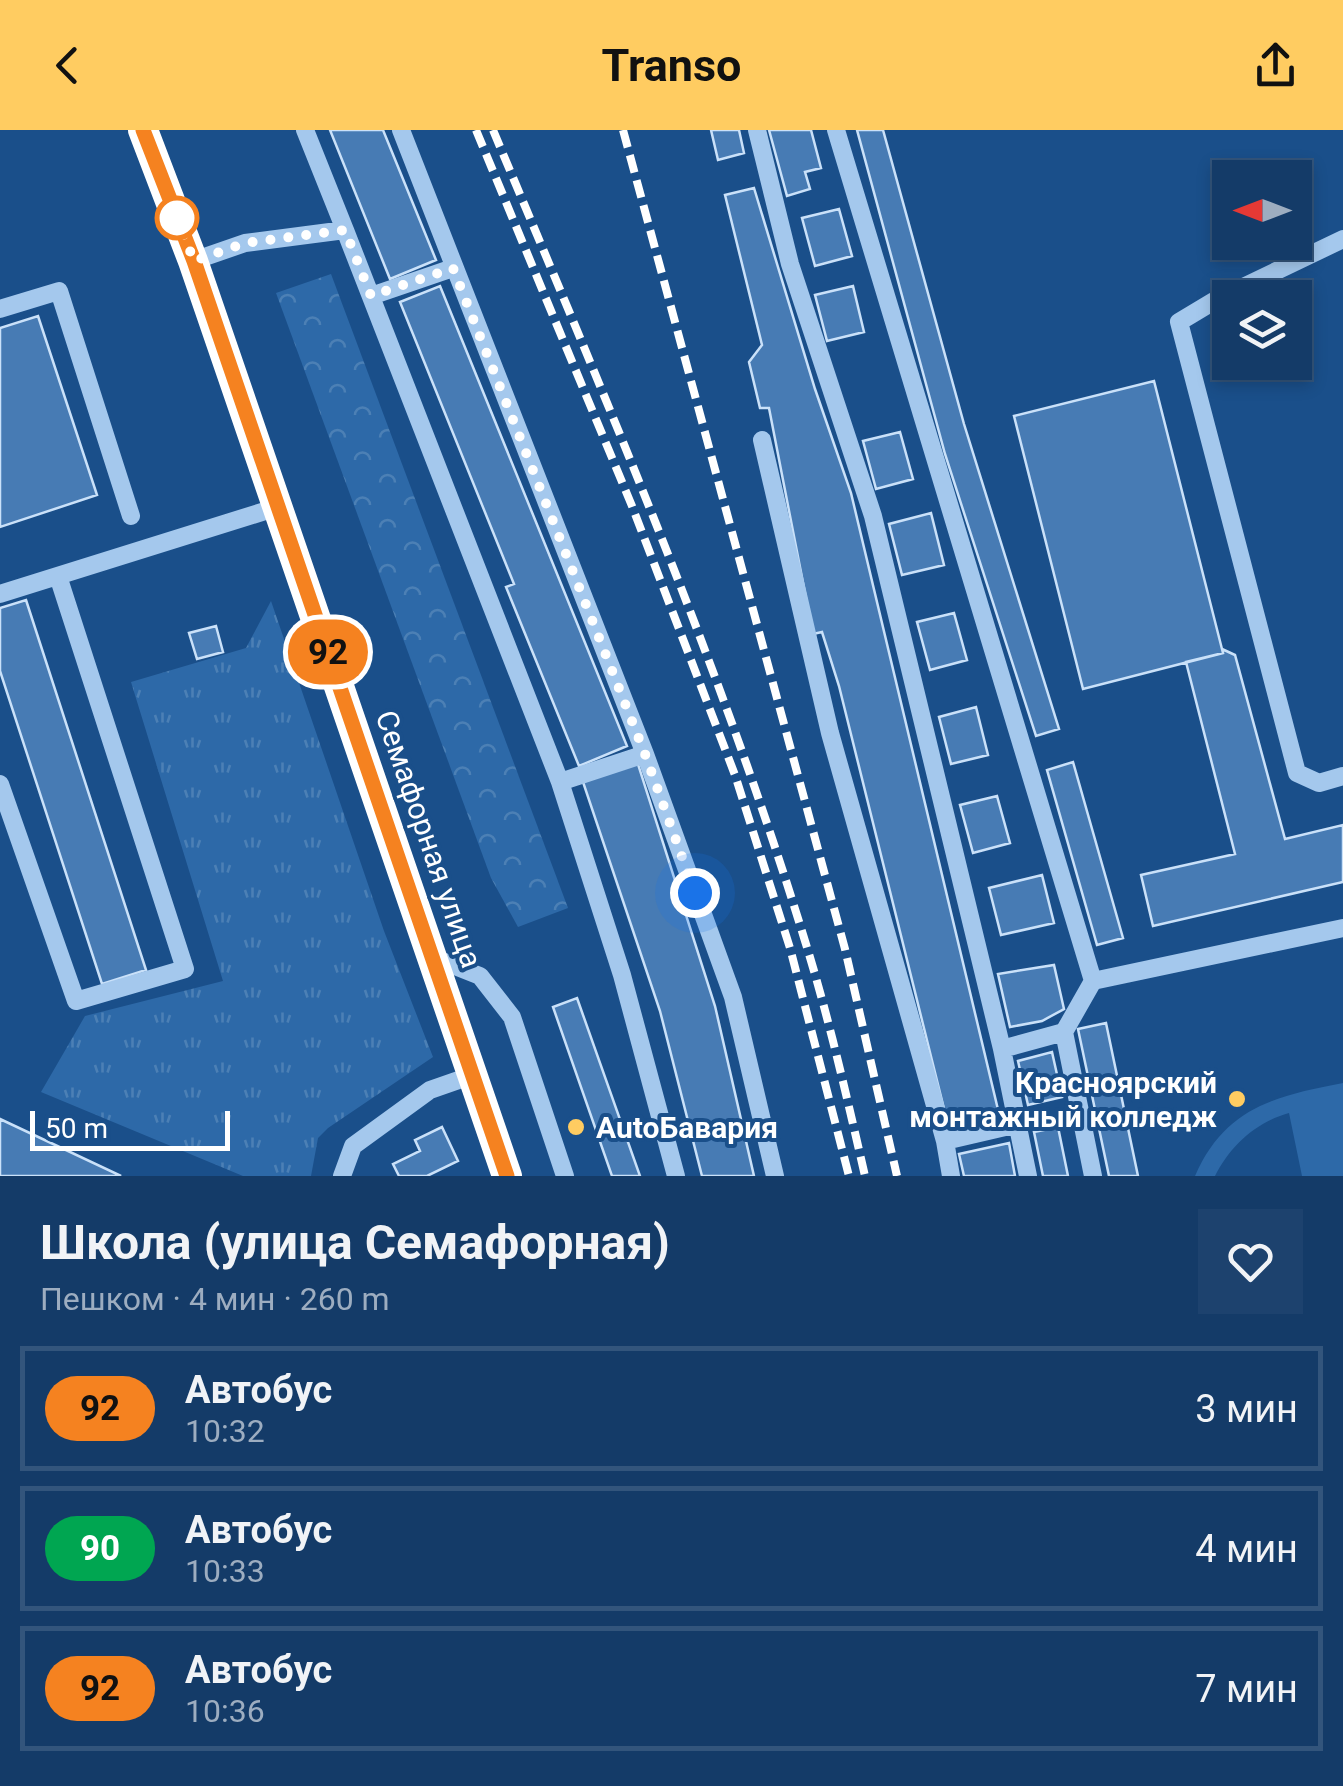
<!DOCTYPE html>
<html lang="ru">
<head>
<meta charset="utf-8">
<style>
  :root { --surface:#143b68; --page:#1d426e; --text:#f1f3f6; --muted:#9dadc0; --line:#33557c; --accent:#ffcc61 }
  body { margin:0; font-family:Roboto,sans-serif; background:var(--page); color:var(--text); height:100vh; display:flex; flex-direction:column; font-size:38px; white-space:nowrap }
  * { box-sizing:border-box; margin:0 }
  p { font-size:32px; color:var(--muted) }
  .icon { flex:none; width:55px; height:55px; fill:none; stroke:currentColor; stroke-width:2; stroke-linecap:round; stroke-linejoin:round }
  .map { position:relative; height:1046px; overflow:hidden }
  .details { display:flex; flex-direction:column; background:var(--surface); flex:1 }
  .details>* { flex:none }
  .badge { padding:0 20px; border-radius:32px; font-size:35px; line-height:65px }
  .needle { width:65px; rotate:270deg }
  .fabs { position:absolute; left:1212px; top:30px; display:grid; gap:20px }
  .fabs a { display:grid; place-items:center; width:100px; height:100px; border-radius:0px; background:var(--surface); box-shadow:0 5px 15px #0003,0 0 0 2px var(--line); font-size:50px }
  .scale { position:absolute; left:30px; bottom:25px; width:200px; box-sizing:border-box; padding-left:10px; border:5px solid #fff; border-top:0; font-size:28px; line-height:35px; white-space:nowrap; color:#fff; -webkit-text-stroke:8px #1a4f8a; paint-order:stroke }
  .you { position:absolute; width:50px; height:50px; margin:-25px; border:8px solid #fff; border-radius:50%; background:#1a73e8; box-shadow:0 0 0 15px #1a73e833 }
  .map>.badge { position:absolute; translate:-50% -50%; box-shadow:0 0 0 5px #fff }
  .round { display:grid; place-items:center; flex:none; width:105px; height:105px; border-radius:0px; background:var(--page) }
  .head { display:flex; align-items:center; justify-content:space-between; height:170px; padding:0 40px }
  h1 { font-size:48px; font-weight:700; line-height:75px }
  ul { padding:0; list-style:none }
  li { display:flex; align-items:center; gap:30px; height:125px; margin:0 20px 15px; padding:0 20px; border:5px solid var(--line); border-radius:0px }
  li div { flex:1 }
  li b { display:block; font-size:38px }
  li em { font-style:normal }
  li .badge { min-width:110px; font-weight:700; text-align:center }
  header { display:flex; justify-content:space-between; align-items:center; height:130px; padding:0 40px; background:var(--accent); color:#111; font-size:45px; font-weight:700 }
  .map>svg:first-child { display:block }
  .forest { fill:url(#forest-crowns) }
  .park { fill:url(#park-tufts) }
  .pitch { fill:#2d69a8 }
  .building { fill:#477bb4; stroke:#cae1f9; stroke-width:2.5 }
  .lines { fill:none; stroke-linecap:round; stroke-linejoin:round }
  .minor { stroke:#a4c8ed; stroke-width:18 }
  .highway { stroke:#fff; stroke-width:30 }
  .rail { stroke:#fff; stroke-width:8; stroke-dasharray:18 8; stroke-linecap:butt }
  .line-casing { stroke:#fff; stroke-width:22 }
  .line { stroke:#f58220; stroke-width:15 }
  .walk { stroke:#fff; stroke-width:10; stroke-dasharray:0 18 }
  .stop-dot { fill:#fff; stroke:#f58220; stroke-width:5 }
  .poi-dot { fill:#ffcc61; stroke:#1a4f8a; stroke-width:4 }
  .labels { text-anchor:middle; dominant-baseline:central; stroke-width:8; stroke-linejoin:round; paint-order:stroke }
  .street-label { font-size:30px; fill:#fff; stroke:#1a4f8a }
  .poi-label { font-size:30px; font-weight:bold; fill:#fff; stroke:#1a4f8a; text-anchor:end }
</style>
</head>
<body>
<header><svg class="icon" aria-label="back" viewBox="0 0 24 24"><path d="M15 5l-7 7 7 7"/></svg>Transo<svg class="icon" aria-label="share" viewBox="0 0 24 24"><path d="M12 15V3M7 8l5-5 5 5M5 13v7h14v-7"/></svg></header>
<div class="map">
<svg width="1343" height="1046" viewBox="0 0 1343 1046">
  <defs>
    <pattern id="forest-crowns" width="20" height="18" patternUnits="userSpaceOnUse" patternTransform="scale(2.5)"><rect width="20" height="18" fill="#2d69a8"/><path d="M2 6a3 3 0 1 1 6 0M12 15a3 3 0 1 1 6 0" fill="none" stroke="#4c80b5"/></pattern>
    <pattern id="park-tufts" width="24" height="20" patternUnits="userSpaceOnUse" patternTransform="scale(2.5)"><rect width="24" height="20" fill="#2d69a8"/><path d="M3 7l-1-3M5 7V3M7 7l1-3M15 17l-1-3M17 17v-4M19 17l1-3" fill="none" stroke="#4c80b5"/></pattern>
  </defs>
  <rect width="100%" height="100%" fill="#1a4f8a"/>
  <path class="forest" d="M331,144L568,778L518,797L491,748L276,163Z"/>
  <path class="park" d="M271,471L384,801L433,927L328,998L318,1008L311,1046H243L41,962L85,886L223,851L131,552L246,518Z"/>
  <path class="pitch" d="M1343,953V1046H1302L1289,983C1256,992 1230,1016 1215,1046H1195C1225,977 1276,966 1343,953Z"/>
  <path class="building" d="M330,0H383L436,130L390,149Z
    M711,0H739L744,23L718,30Z
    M769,0H811L821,38L805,42L810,59L787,66Z
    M857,0H883L964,294L1059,599L1036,606L945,324Z
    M754,58L815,259L851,363L1000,988L949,999L839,556L822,502L813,504L769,278H760L749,232L762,215L725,65Z
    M839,79L852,126L815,136L802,88Z
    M440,156L627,616L579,636L506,457L514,454L400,172Z
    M853,156L864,202L827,211L815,165Z
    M38,186L97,365L0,397V198Z
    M1154,251L1223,523L1083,559L1014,286Z
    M900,302L913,349L876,359L863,311Z
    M931,383L944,435L902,445L889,394Z
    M26,470L146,840L102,854L0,541V478Z
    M954,483L967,530L930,540L917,492Z
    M216,496L223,522L197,529L189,503Z
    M1222,519L1235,525L1285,709L1343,695V752L1153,796L1141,745L1235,724L1186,532L1223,523Z
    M976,577L988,625L951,634L939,587Z
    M637,631L715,876L754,1046H702L660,881L583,652Z
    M1073,632L1123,808L1097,815L1047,640Z
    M997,666L1010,713L973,723L960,675Z
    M1042,745L1054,793L1001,805L989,758Z
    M1054,835L1064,879L1042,891L1010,897L998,844Z
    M577,868L640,1046H612L553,877Z
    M1106,893L1138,1046H1109L1078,899Z
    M1052,922L1062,967L1028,975L1018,931Z
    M0,989L121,1046H0Z
    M442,997L458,1031L427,1046H399L393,1034L420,1021L415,1010Z
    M1058,997L1068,1046H1043L1034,1002Z
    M1009,1013L1015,1046H964L959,1024Z"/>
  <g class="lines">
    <path class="minor" d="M305,0L345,100
      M401,0L645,624L733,867L775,1046
      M757,0L790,134L873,386L1002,919L1028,1046
      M836,0L1093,851L1064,902L1093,1046
      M1343,109L1214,171L1179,192L1297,643L1319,653L1343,646
      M193,131L245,113L345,100L560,652L622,845L676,1046
      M371,166L453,138
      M0,179L59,161L131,386
      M762,310L830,603L945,1011L951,1046
      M0,464L278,377
      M560,652L645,624
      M0,654L76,871L185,839L58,446
      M432,827L480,846L512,887L565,1046
      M1093,851L1343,798
      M1002,919L1064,902
      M945,1011L1018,994
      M342,1046L353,1016L430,960L473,945"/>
    <path class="highway" d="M143,0L193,131L507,1046"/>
    <path class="rail" d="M476,0L632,376L735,645L790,818L849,1046
      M493,0C605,267 720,534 805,811C829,888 847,968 865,1046
      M623,0L845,819L897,1046"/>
  </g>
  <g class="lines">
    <defs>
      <path id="line" d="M143,0L194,131L507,1046"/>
    </defs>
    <use href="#line" class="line-casing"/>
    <use href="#line" class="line"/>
    <path class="walk" d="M177,88L194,131L245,113L345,100L371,166L453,138L645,624L695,763"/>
  </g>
  <circle class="stop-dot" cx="177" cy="88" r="20"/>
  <g class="poi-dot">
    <circle cx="1237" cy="969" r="10"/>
    <circle cx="576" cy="997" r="10"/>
  </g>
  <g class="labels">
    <g class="street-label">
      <text transform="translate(429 709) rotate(71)">Семафорная улица</text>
    </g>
    <g class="poi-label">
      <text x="1217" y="952">Красноярский<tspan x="1217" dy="34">монтажный колледж</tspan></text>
      <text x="596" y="997" text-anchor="start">AutoБавария</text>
    </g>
  </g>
</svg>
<div class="fabs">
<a><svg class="needle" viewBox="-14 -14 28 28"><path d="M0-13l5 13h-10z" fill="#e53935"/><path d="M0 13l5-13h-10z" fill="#9dadc0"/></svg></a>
<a><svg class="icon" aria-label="layers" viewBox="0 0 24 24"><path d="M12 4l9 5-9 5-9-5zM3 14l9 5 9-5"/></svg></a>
</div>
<div class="scale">50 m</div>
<div class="you" style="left:695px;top:763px"></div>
<b class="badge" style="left:328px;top:522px;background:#f58220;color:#111">92</b>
</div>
<section class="details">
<div class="head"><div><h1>Школа (улица Семафорная)</h1><p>Пешком · 4 мин · 260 m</p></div><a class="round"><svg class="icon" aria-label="heart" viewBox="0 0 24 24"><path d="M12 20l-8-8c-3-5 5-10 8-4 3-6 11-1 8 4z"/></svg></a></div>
<ul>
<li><span class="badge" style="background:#f58220;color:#111">92</span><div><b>Автобус</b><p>10:32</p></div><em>3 мин</em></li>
<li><span class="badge" style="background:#00a651;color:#fff">90</span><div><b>Автобус</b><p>10:33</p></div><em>4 мин</em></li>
<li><span class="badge" style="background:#f58220;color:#111">92</span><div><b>Автобус</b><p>10:36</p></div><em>7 мин</em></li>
</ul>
</section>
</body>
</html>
